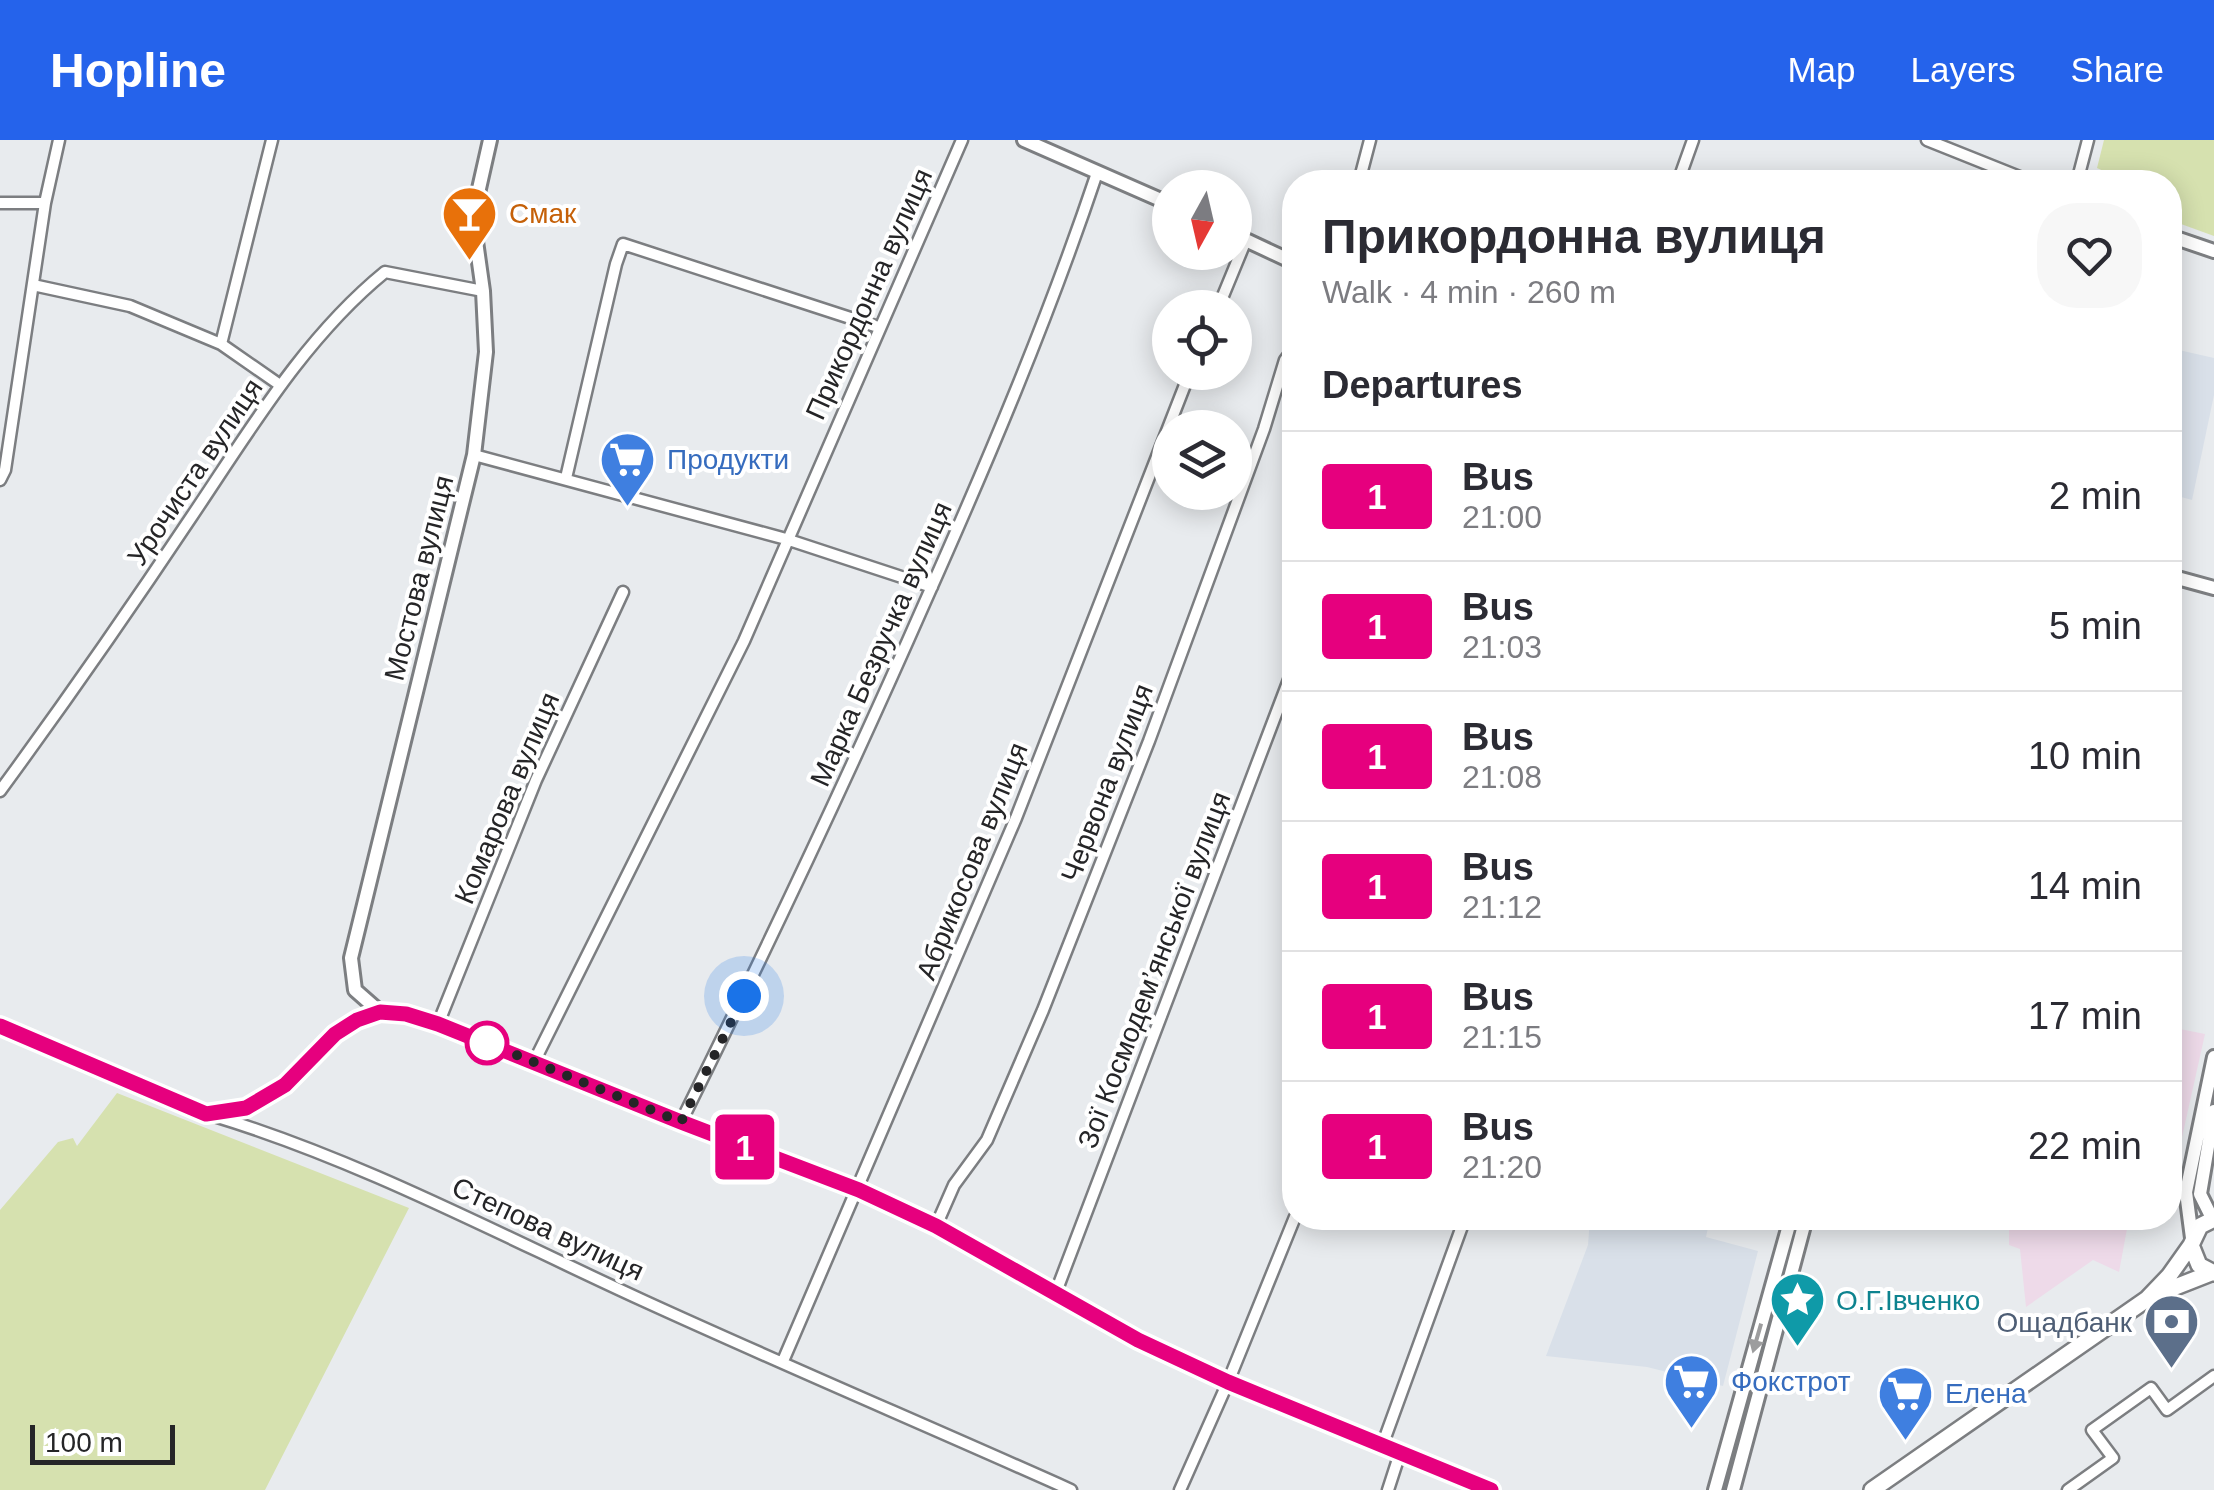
<!DOCTYPE html>
<html lang="en">
<head>
<meta charset="utf-8">
<style>
  :root { --surface:#fff; --page:#f7f7f7; --text:#2b2b33; --muted:#7c7c81; --line:#e1e1e2; --accent:#2563eb }
  body { margin:0; font-family:Arial,sans-serif; background:var(--page); color:var(--text); height:100vh; display:flex; flex-direction:column; font-size:38px; white-space:nowrap }
  * { box-sizing:border-box; margin:0 }
  p { font-size:32px; color:var(--muted) }
  .icon { flex:none; width:55px; height:55px; fill:none; stroke:currentColor; stroke-width:2; stroke-linecap:round; stroke-linejoin:round }
  .map { position:relative; flex:1; overflow:hidden }
  .drawer { position:absolute; left:1282px; top:30px; width:900px; height:1060px; display:flex; flex-direction:column; background:var(--surface); border-radius:40px; box-shadow:0 5px 25px #0003 }
  .drawer>* { flex:none }
  .badge { padding:0 20px; border-radius:8px; font-size:35px; line-height:65px }
  .needle { width:65px; rotate:188deg }
  .fabs { position:absolute; left:1152px; top:30px; display:grid; gap:20px }
  .fabs a { display:grid; place-items:center; width:100px; height:100px; border-radius:50%; background:var(--surface); box-shadow:0 5px 25px #0003; font-size:50px }
  .scale { position:absolute; left:30px; bottom:25px; width:145px; box-sizing:border-box; padding-left:10px; border:5px solid #252527; border-top:0; font-size:28px; line-height:35px; white-space:nowrap; color:#252527; -webkit-text-stroke:8px #fff; paint-order:stroke }
  .you { position:absolute; width:50px; height:50px; margin:-25px; border:8px solid #fff; border-radius:50%; background:#1a73e8; box-shadow:0 0 0 15px #1a73e833 }
  .map>.badge { position:absolute; translate:-50% -50%; box-shadow:0 0 0 5px #fff }
  h2 { padding:0 40px; font-size:38px; line-height:90px }
  .round { display:grid; place-items:center; flex:none; width:105px; height:105px; border-radius:40px; background:var(--page) }
  .overview { display:flex; align-items:center; justify-content:space-between; height:170px; padding:0 40px }
  h1 { font-size:48px; font-weight:700; line-height:75px }
  ul { padding:0; list-style:none }
  li { display:flex; align-items:center; gap:30px; height:130px; padding:0 40px; border-top:2px solid var(--line) }
  li div { flex:1 }
  li b { display:block; font-size:38px }
  li em { font-style:normal }
  li .badge { min-width:110px; font-weight:700; text-align:center }
  header { display:flex; align-items:center; gap:60px; box-sizing:border-box; height:140px; padding:0 50px; background:var(--accent); color:#fff }
  header strong { font-size:48px }
  nav { display:flex; gap:55px; margin-inline-start:auto; font-size:35px }
  .map>svg:first-child { display:block }
  .commercial { fill:#eedae9 }
  .built { fill:#d9e0e9 }
  .green { fill:#d6e1af }
  .lines { fill:none; stroke-linecap:round; stroke-linejoin:round }
  .minor-casing { stroke:#7c7e81; stroke-width:15 }
  .tertiary-casing { stroke:#7c7e81; stroke-width:18 }
  .secondary-casing { stroke:#7c7e81; stroke-width:20 }
  .minor { stroke:#fff; stroke-width:10 }
  .tertiary { stroke:#fff; stroke-width:12 }
  .secondary { stroke:#fff; stroke-width:15 }
  .oneway { fill:#9d9d9e }
  .line-casing { stroke:#fff; stroke-width:22 }
  .line { stroke:#e6007e; stroke-width:15 }
  .walk { stroke:#252527; stroke-width:10; stroke-dasharray:0 18 }
  .stop-dot { fill:#fff; stroke:#e6007e; stroke-width:5 }
  .labels { text-anchor:middle; dominant-baseline:central; stroke-width:8; stroke-linejoin:round; paint-order:stroke }
  .food-label { font-size:28px; fill:#c56008; stroke:#fff; text-anchor:start }
  .street-label { font-size:28px; fill:#252527; stroke:#fff }
  .shop-label { font-size:28px; fill:#366cbe; stroke:#fff; text-anchor:start }
  .culture-label { font-size:28px; fill:#0d838f; stroke:#fff; text-anchor:start }
  .service-label { font-size:28px; fill:#4e5e75; stroke:#fff; text-anchor:end }
</style>
</head>
<body>
<header>
<strong>Hopline</strong>
<nav><a>Map</a><a>Layers</a><a>Share</a></nav>
</header>
<div class="map">
<svg width="2214" height="1350" viewBox="0 0 2214 1350">
  <rect width="100%" height="100%" fill="#e8ebee"/>
  <path class="commercial" d="M2170,887L2205,894L2170,1051Z
    M2009,1078H2129L2119,1132L2093,1120L2026,1167L2020,1109L2009,1105Z"/>
  <path class="built" d="M2170,208L2214,218V255L2192,360L2170,354Z
    M1590,1078H1710L1706,1097L1758,1111L1723,1246L1647,1227L1546,1216L1588,1105Z"/>
  <path class="green" d="M2104,0H2214V96L2170,80V42H2127L2097,28Z
    M117,953L409,1068L265,1350H0V1070L58,1002L73,998L77,1006Z"/>
  <g class="lines">
    <defs>
      <path id="minor" d="M1927,0L2032,42
        M1359,42L1370,0
        M1678,42L1693,0
        M2077,42L2088,0
        M0,63H45
        M33,145L130,166L221,204L280,245
        M1218,168L1246,100
        M221,204L272,0
        M474,315L786,399L932,447
        M566,338L616,124L623,104L878,187
        M0,340L5,330L45,63L59,0
        M0,651C66,561 130,469 192,376C250,290 304,198 385,132L483,151
        M438,884L536,640L623,452
        M534,922L744,501L962,0
        M211,975C360,1020 500,1095 642,1160C784,1225 928,1286 1071,1350
        M681,982C766,810 848,637 925,462C988,321 1048,179 1097,33
        M936,1086L954,1045L987,1000L1043,870L1149,601L1264,289L1285,220L1295,207
        M1056,1152L1295,524
        M783,1221L1016,678L1190,232
        M1382,1306L1465,1078
        M1180,1350L1228,1242L1295,1077
        M1388,1350L1400,1313
        M2068,1350L2113,1318L2092,1290L2151,1248L2167,1270L2214,1236"/>
      <path id="tertiary" d="M1024,0L1170,64
        M1235,95L1295,123
        M2170,96L2214,111
        M2170,436L2214,448
        M380,872L355,850L351,818L474,315L486,212L483,151L475,94L476,62L490,0
        M0,886L206,974L246,969L285,945L335,894L357,880L380,872L406,874L438,884L681,982L859,1050L936,1086L1138,1200L1228,1242L1491,1350
        M2213,1080L2200,1054L2214,971
        M2192,1098L2186,1052L2214,917
        M1715,1350L1791,1078
        M1733,1350L1806,1078"/>
      <path id="secondary" d="M2214,1079L2200,1086L2191,1105L2199,1125L2214,1133
        M2155,1155L2211,1133
        M1872,1350L2147,1159L2169,1136L2191,1105"/>
    </defs>
    <use href="#minor" class="minor-casing"/>
    <use href="#tertiary" class="tertiary-casing"/>
    <use href="#secondary" class="secondary-casing"/>
    <use href="#minor" class="minor"/>
    <use href="#tertiary" class="tertiary"/>
    <use href="#secondary" class="secondary"/>
  </g>
  <defs><path id="oneway-solid" d="M-6-.8H1V-3.2L6.5 0L1 3.2V.8H-6Z" transform="scale(2.5)"/></defs>
  <use class="oneway" href="#oneway-solid" transform="translate(1757 1198) rotate(106)"/>
  <g class="lines">
    <defs>
      <path id="line" d="M0,886L206,974L246,968L285,945L335,894L357,880L380,872L406,874L438,884L681,982L859,1050L936,1086L1138,1200L1228,1242L1491,1350"/>
    </defs>
    <use href="#line" class="line-casing"/>
    <use href="#line" class="line"/>
    <path class="walk" d="M487,903L477,899L681,982L744,856"/>
  </g>
  <defs>
    <symbol id="bar-pin" viewBox="-11 -11 22 30"><path d="M0 17L-7.5 6A9.5 9.5 0 1 1 7.5 6Z" fill="#e8710a" stroke="#fff"/><path d="M-6-5H6L.8 .8V4.5H3.5V6h-7V4.5H-.8V.8Z" fill="#fff"/></symbol>
    <symbol id="supermarket-pin" viewBox="-11 -11 22 30"><path d="M0 17L-7.5 6A9.5 9.5 0 1 1 7.5 6Z" fill="#3f7fe0" stroke="#fff"/><path d="M-6-5.5h2.5l.6 2H6L4.5 2H-2.5L-4.4-4H-6ZM-1.5 3.2a1.3 1.3 0 1 0 .1 0ZM3 3.2a1.3 1.3 0 1 0 .1 0Z" fill="#fff"/></symbol>
    <symbol id="sight-pin" viewBox="-11 -11 22 30"><path d="M0 17L-7.5 6A9.5 9.5 0 1 1 7.5 6Z" fill="#0f9aa8" stroke="#fff"/><path d="M0-6L1.8-2.2L6-1.7L2.9 1.2L3.7 5.4L0 3.3L-3.7 5.4L-2.9 1.2L-6-1.7L-1.8-2.2Z" fill="#fff"/></symbol>
    <symbol id="bank-pin" viewBox="-11 -11 22 30"><path d="M0 17L-7.5 6A9.5 9.5 0 1 1 7.5 6Z" fill="#5c6f8a" stroke="#fff"/><path d="M-6-4H6V4H-6ZM0-2.3a2.3 2.3 0 1 0 0 4.6a2.3 2.3 0 1 0 0-4.6Z" fill="#fff"/></symbol>
  </defs>
  <g fill-rule="evenodd">
    <use href="#bar-pin" x="438" y="42" width="63" height="86"/>
    <use href="#supermarket-pin" x="596" y="288" width="63" height="86"/>
    <use href="#sight-pin" x="1766" y="1128" width="63" height="86"/>
    <use href="#bank-pin" x="2140" y="1150" width="63" height="86"/>
    <use href="#supermarket-pin" x="1660" y="1210" width="63" height="86"/>
    <use href="#supermarket-pin" x="1874" y="1222" width="63" height="86"/>
  </g>
  <circle class="stop-dot" cx="487" cy="903" r="20"/>
  <g class="labels">
    <g class="food-label">
      <text x="509" y="73">Смак</text>
    </g>
    <g class="street-label">
      <text transform="translate(869 154) rotate(-66)">Прикордонна вулиця</text>
      <text transform="translate(195 332) rotate(-56)">Урочиста вулиця</text>
      <text transform="translate(419 438) rotate(-76)">Мостова вулиця</text>
      <text transform="translate(881 504) rotate(-66)">Марка Безручка вулиця</text>
      <text transform="translate(1107 643) rotate(-69)">Червона вулиця</text>
      <text transform="translate(507 658) rotate(-67)">Комарова вулиця</text>
      <text transform="translate(972 721) rotate(-68)">Абрикосова вулиця</text>
      <text transform="translate(1154 830) rotate(-69)">Зої Космодем’янської вулиця</text>
      <text transform="translate(548 1089) rotate(25)">Степова вулиця</text>
    </g>
    <g class="shop-label">
      <text x="667" y="319">Продукти</text>
      <text x="1731" y="1241">Фокстрот</text>
      <text x="1945" y="1253">Елена</text>
    </g>
    <g class="culture-label">
      <text x="1836" y="1160">О.Г.Івченко</text>
    </g>
    <g class="service-label">
      <text x="2132" y="1182">Ощадбанк</text>
    </g>
  </g>
</svg>
<div class="fabs">
<a><svg class="needle" viewBox="-14 -14 28 28"><path d="M0-13l5 13h-10z" fill="#e53935"/><path d="M0 13l5-13h-10z" fill="#7c7c81"/></svg></a>
<a><svg class="icon" aria-label="locate" viewBox="0 0 24 24"><circle cx="12" cy="12" r="6"/><path d="M12 2v4M12 18v4M2 12h4M18 12h4"/></svg></a>
<a><svg class="icon" aria-label="layers" viewBox="0 0 24 24"><path d="M12 4l9 5-9 5-9-5zM3 14l9 5 9-5"/></svg></a>
</div>
<div class="scale">100 m</div>
<div class="you" style="left:744px;top:856px"></div>
<b class="badge" style="left:745px;top:1007px;background:#e6007e;color:#fff">1</b>
<section class="drawer">
<div class="overview"><div><h1>Прикордонна вулиця</h1><p>Walk · 4 min · 260 m</p></div><a class="round"><svg class="icon" aria-label="heart" viewBox="0 0 24 24"><path d="M12 20l-8-8c-3-5 5-10 8-4 3-6 11-1 8 4z"/></svg></a></div>
<h2>Departures</h2>
<ul>
<li><span class="badge" style="background:#e6007e;color:#fff">1</span><div><b>Bus</b><p>21:00</p></div><em>2 min</em></li>
<li><span class="badge" style="background:#e6007e;color:#fff">1</span><div><b>Bus</b><p>21:03</p></div><em>5 min</em></li>
<li><span class="badge" style="background:#e6007e;color:#fff">1</span><div><b>Bus</b><p>21:08</p></div><em>10 min</em></li>
<li><span class="badge" style="background:#e6007e;color:#fff">1</span><div><b>Bus</b><p>21:12</p></div><em>14 min</em></li>
<li><span class="badge" style="background:#e6007e;color:#fff">1</span><div><b>Bus</b><p>21:15</p></div><em>17 min</em></li>
<li><span class="badge" style="background:#e6007e;color:#fff">1</span><div><b>Bus</b><p>21:20</p></div><em>22 min</em></li>
</ul>
</section>
</div>
</body>
</html>
